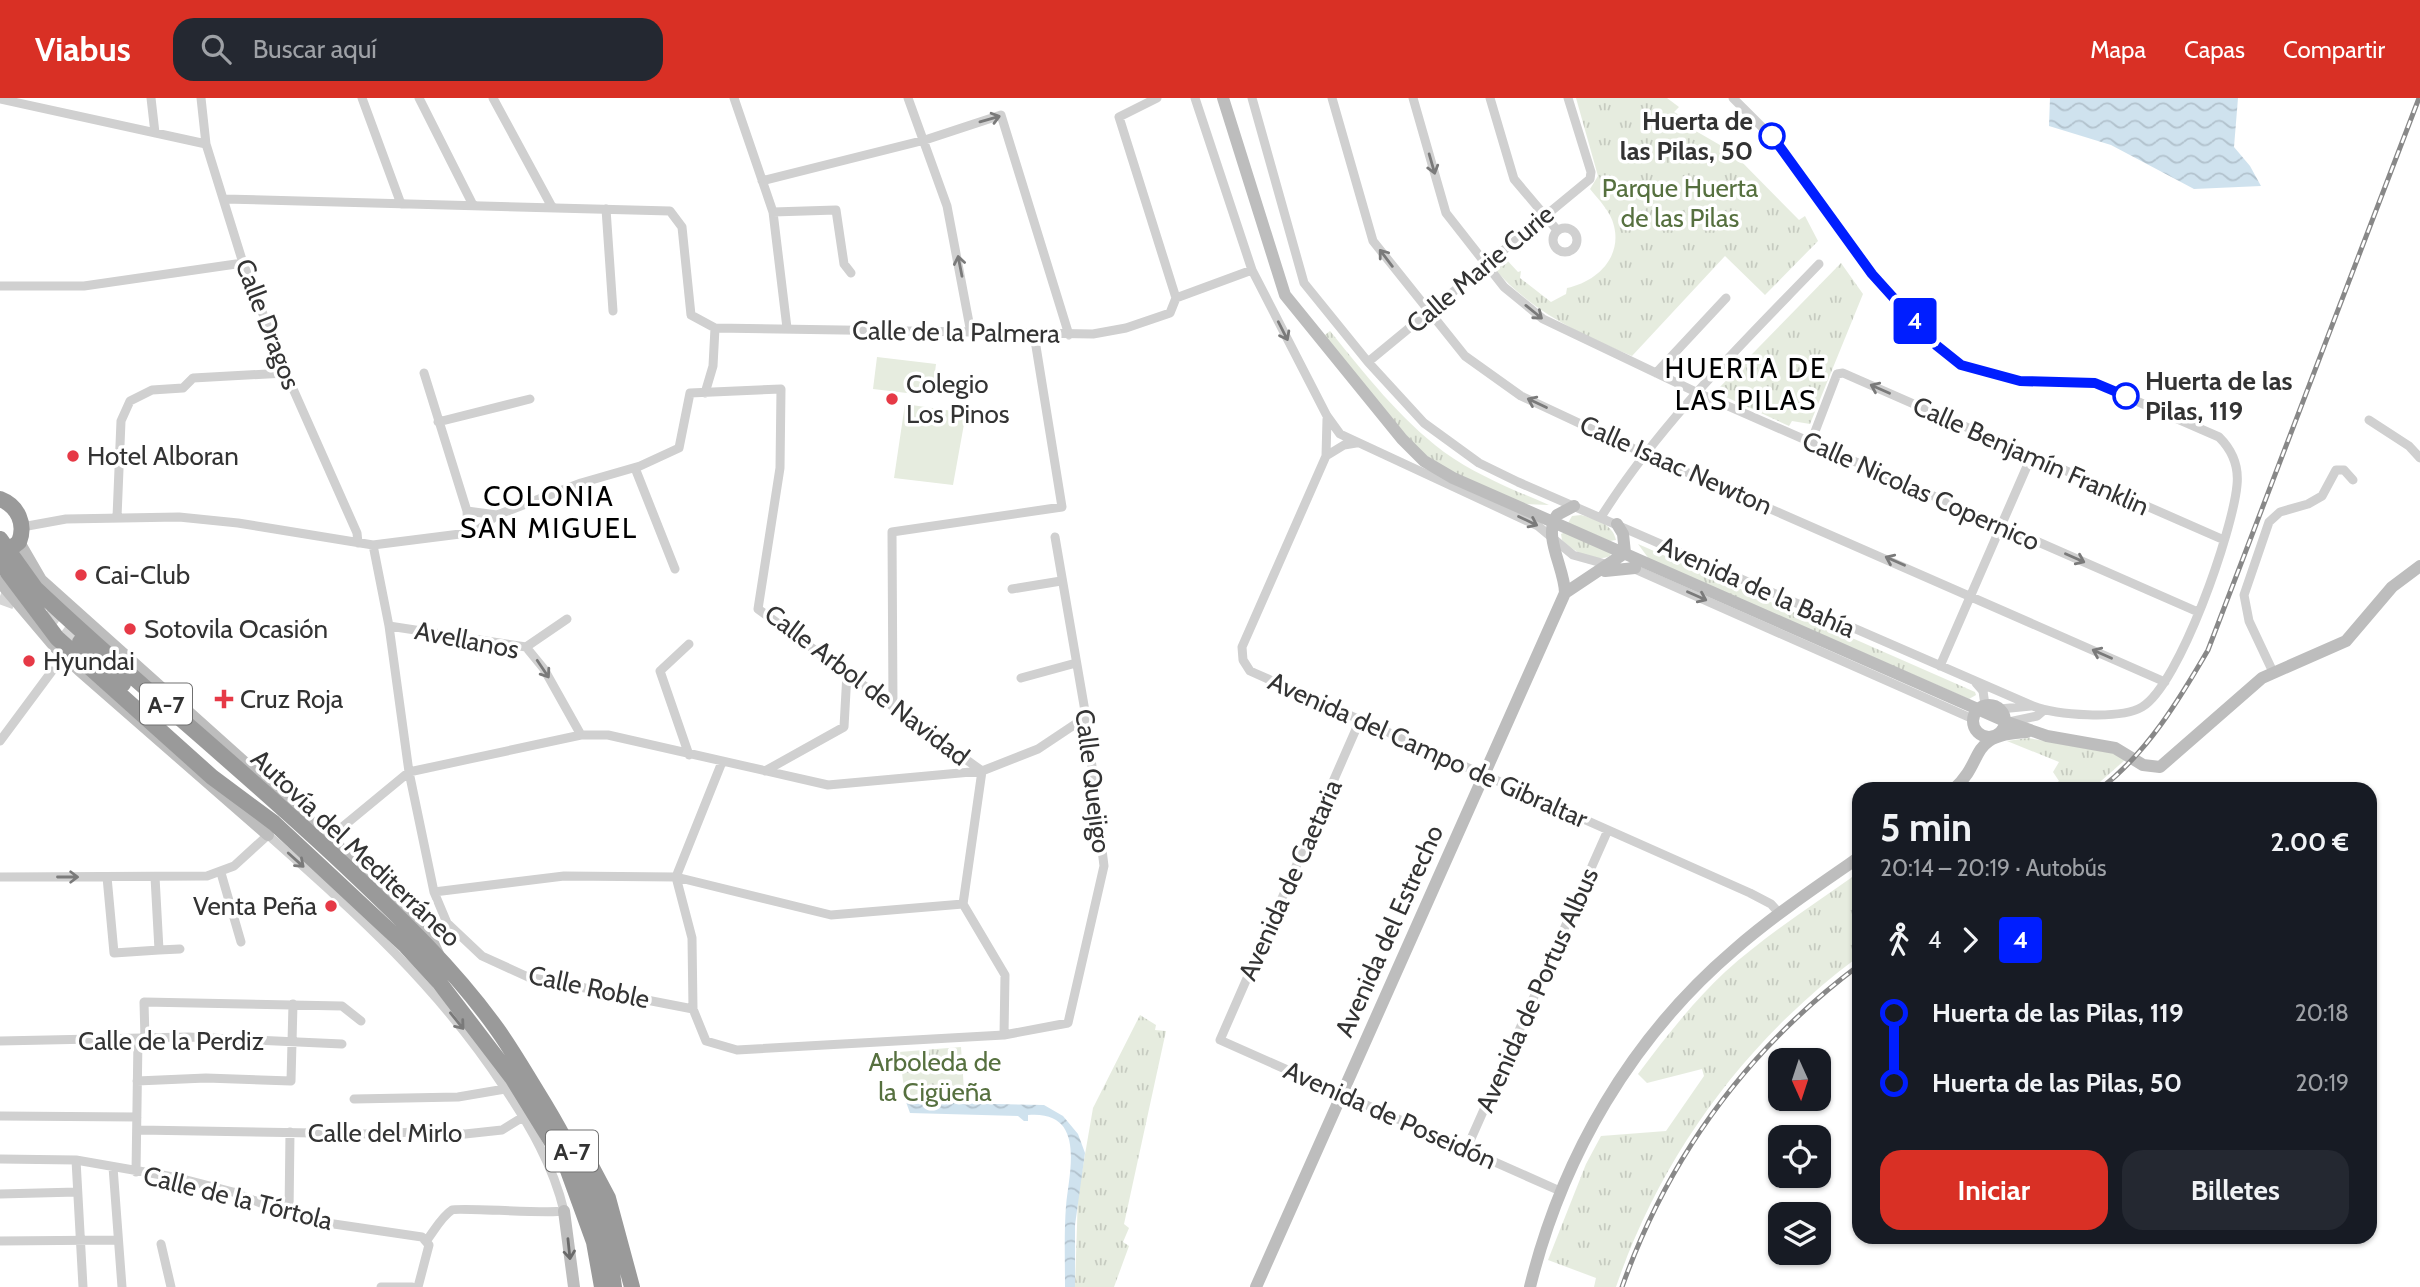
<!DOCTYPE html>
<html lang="es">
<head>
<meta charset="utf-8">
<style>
  :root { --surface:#171b24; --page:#242831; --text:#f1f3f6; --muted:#9ea1a6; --accent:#d93025 }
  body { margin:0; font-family:Cabin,sans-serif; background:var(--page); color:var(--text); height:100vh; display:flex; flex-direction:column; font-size:26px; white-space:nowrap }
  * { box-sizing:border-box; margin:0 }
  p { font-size:23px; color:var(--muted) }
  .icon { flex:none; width:38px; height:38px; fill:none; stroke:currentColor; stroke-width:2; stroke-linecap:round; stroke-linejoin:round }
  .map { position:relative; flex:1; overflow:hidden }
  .panel { position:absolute; left:1852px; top:684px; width:525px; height:462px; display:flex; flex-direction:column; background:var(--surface); border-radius:21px; box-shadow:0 2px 5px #0004 }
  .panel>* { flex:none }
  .badge { padding:0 14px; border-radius:5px; font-size:24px; line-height:46px }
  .needle { width:46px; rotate:177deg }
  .controls { position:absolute; left:1768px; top:950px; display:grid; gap:14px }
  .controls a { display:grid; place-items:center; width:63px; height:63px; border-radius:14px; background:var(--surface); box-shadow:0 2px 5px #0004; font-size:35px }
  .map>.badge { position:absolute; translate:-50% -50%; box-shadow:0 0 0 4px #fff }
  .legs { display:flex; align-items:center; gap:10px; height:77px; padding:0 28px; font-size:23px }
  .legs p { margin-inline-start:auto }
  .headline { display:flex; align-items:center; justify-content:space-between; height:119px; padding:0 28px }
  h1 { font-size:38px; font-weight:700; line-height:52px }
  .primary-button { display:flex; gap:14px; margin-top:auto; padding:14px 28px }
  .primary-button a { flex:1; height:80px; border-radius:21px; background:var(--accent); color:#fff; font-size:28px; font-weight:700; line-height:80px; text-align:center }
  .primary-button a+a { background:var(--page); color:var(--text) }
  ul { padding:0 28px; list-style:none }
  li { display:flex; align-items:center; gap:24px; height:70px; font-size:26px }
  li i { display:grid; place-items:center; width:10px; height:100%; margin:0 9px; background:currentColor }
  li i::after { content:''; width:18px; height:18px; margin:-9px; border:5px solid; border-radius:50%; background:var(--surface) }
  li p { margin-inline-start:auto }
  li:first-child i { background:linear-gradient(#0000 50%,currentColor 0) }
  li:last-child i { background:linear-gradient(currentColor 50%,#0000 0) }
  header { display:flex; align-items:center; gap:42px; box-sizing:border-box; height:98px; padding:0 35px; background:var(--accent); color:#fff }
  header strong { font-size:33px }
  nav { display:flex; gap:38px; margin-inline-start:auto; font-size:24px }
  .search { width:490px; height:63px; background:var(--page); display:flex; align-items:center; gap:18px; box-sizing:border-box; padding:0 24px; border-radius:21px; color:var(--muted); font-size:26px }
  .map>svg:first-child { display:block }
  .grass { fill:url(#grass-tufts) }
  .garden { fill:#e6ecdf }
  .water { fill:url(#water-waves) }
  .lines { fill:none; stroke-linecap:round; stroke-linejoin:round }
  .highway-tunnel { stroke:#d6d6d6; stroke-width:16; stroke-dasharray:16 8; stroke-linecap:butt }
  .street { stroke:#d0d0d0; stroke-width:9 }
  .secondary { stroke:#bdbdbd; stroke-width:12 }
  .highway { stroke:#9a9a9a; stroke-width:16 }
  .rail-casing { stroke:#888; stroke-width:5 }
  .rail { stroke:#fff; stroke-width:2.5; stroke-dasharray:8; stroke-linecap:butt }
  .oneway { stroke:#7a7a7a }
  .oneway2 { stroke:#6a6a6a }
  .line-1-casing { stroke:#fff; stroke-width:16 }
  .line-1 { stroke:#001eff; stroke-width:10 }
  .stop-1-dot { fill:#fff; stroke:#001eff; stroke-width:3.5 }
  .poi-dot { fill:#e63946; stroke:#fff; stroke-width:2.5 }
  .labels { text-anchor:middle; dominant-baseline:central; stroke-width:7; stroke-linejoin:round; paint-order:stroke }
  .shield { fill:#fff; stroke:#707070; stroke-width:2 }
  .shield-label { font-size:24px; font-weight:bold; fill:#333 }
  .stop-label { font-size:26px; font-weight:bold; fill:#333; stroke:#fff; text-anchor:end }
  .park-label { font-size:26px; fill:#56703f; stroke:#fff }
  .street-label { font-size:26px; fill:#333; stroke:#fff }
  .poi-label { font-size:26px; fill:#333; stroke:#fff; text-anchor:start }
  .neighbourhood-label { font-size:28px; letter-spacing:2px; fill:#000; stroke:#fff }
</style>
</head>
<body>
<header>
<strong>Viabus</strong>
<div class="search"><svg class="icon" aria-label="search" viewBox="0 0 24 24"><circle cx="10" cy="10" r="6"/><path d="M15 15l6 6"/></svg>Buscar aquí</div>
<nav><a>Mapa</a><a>Capas</a><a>Compartir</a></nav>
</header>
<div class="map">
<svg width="2420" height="1189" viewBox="0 0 2420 1189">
  <defs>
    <pattern id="grass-tufts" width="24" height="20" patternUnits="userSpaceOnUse" patternTransform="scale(1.75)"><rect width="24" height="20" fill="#e6ecdf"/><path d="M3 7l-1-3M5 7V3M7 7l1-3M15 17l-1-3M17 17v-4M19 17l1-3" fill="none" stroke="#c6cbc0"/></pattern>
    <pattern id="water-waves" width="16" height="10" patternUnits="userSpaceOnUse" patternTransform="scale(1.75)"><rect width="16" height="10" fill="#cfe2ee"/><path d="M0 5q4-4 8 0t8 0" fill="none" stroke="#b2c2cd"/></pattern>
  </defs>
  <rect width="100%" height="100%" fill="#fff"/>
  <path class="grass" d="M1576,0H1667L1679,9L1674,14L1685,20L1682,25L1732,54L1799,122L1805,118L1818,143L1765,197L1725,158L1632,258C1580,236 1530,213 1493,169L1505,160L1518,174L1521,173L1520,180L1551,204L1566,196L1567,190C1596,184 1622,160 1614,128C1611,114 1599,102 1590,91L1598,78Z
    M1841,165L1863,196L1810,326L1792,323L1789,328L1715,294Z
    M1330,233C1365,276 1399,320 1444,354C1476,377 1514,392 1549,407L1524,406L1453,375L1421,354L1321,240Z
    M1581,417C1595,421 1613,426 1616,442L1610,443L1568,425L1572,418Z
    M1565,434L1611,455L1610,458C1594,465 1574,454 1562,442L1561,436Z
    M1638,446L1975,594L1976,597L1969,601L1649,461Z
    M2028,640L2118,656L2126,661L2092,691H2048L2059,683L2053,674L2059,664L2007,643Z
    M1858,775V859C1746,942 1661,1057 1616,1189H1594L1596,1180L1548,1162L1586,1066L1601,1038L1666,1033L1704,978L1702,971L1647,985L1638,976C1665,940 1692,905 1725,874C1766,837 1813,807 1858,775Z
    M1140,917L1156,927L1155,932L1166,933L1124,1126L1129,1130L1123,1144L1129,1148L1114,1189H1075L1078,1097L1093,1010Z
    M961,949L965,1006L906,1004L899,954Z"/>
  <path class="garden" d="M877,259L936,266L932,298L873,291Z
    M905,306L966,315L953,387L894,380Z"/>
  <path class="water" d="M2050,0H2238L2234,49L2250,68L2261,88L2194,91L2111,47L2049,28Z
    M906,1004L1044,1007L1063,1018L1078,1036L1085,1055L1075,1127V1189H1065C1065,1162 1064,1134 1066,1108C1069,1074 1087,1012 1028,1017V1023H1024L1018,1018L910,1015Z"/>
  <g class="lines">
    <path class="highway-tunnel" d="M0,498L31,509L80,544"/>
    <path class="street" d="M151,0L155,35
      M201,0L206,46L243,165L286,275L357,435L358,445
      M362,0L401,106
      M419,0L473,107
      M493,0L552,109
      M734,0L773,114L787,230
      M908,0L947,108L971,235
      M1157,0L1119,19L1176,200
      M1252,0L1304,185L1368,264L1424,325L1479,365L1518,384L2033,608C2056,617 2120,622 2142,609C2180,586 2233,432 2237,387C2239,368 2232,352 2219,339L2095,285L2020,283L1961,267L1936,247L1872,176L1772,39L1733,0
      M1332,0L1373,143L1465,258L1521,298L1643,355L2165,584
      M1413,0L1446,115L1504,189L1543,221L1696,294L2198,514
      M1490,0L1514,81L1557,132
      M0,1L206,46
      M762,83L925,42L1001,17L1069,237
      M224,101L670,113L682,129L691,217L715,230L1093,236L1126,230L1170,215L1176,200L1252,172L1195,0
      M606,111L613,213
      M773,114L836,112L844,166L851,175
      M1553 142a12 12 0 1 1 24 0a12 12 0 1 1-24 0Z
      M1252,172L1327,318L1340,336L1538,428L1573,457L1609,467
      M0,188H84L243,165
      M1368,264L1590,81L1591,74L1568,0
      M424,275L467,413
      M1656,275L1726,200
      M705,295L713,268L715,230
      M1327,321L1326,358L1242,549L1243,562L1250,573L1750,795L1771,806L1779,815
      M2369,322L2409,348L2420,360
      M438,324L530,301
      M1811,344L1837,276L1843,275L2224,442
      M1326,358L1344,347L1356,345
      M635,370L675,471
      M117,419L121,323L130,303L152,292L183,290L193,280L286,275
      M1601,419C1661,324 1741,247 1819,166
      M22,429L66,421L179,419L238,425L373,447L468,435L478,432L497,417L581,385L640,368L679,350L690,295L781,291L780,370L758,511L982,673
      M468,435L467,413L497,417
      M373,447L389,528L409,674L434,794L447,825L482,858L528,879L693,911
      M1630,469L1973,621
      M1012,491L1061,483
      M389,528L526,549L544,571L581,637
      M689,546L660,573L689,657
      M526,549L567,521
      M1940,568L2031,359
      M2273,574L2249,523L2244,497L2269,424L2280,414L2308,406L2322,398L2336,372H2344L2353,382
      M1021,580L1076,565
      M1976,585L1983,593L1985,607
      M893,609L892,434L1062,409L1034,236
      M2000,611L2031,608
      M1360,622L1220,942L1560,1093
      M2009,624L2037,618L2044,612
      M0,643L52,573
      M765,673L844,629L847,575
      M982,673L963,806L1005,877L1004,937
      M329,740L409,674L581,637H608L828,687L982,673L1038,651L1086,619
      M221,775L241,844
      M0,779L207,778L234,768L268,737C358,817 437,887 504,989C530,1028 553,1067 564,1113C543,1116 458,1109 452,1112C442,1118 434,1133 427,1142
      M107,779L114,855L159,852L155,779
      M676,779L692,840L693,911L706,943L737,952L1004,937L1068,925L1104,768L1086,619L1055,439
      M676,779L722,664
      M434,794L564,778L676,779L831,817L963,806
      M159,852L180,851
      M145,941L144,904L342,908L361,923
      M0,943L188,939L342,946
      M137,983L206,980L291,983L293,906
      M354,1001L458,999L505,991
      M0,1018L137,1019
      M139,1032L375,1036L434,1033L465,1036L502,1032L523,1019
      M1466,1052L1608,732
      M0,1061L76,1062L179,1080L233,1094L300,1121L422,1139L429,1147L418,1189
      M76,1062L83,1189
      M113,1069L122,1189
      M136,1074L138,941
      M0,1096L77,1094
      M289,1116L290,1034
      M0,1143L118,1142
      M161,1146L171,1189
      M381,1189H412"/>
    <path class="secondary" d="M1223,0L1285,197L1402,341L1424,363L1453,380L2007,624L2047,638L2115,650L2143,667L2160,669L2262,580L2346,543L2392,489L2420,468
      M19,444L41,482L387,792L427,832L438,856
      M1605,473L1635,470
      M0,484L56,550L79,572L268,737
      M1565,495C1565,471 1542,437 1557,417L1574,408
      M1973 623a16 16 0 1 1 32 0a16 16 0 1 1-32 0Z
      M1954,691C1987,661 1966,637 2027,634
      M564,1113L574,1189
      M1256,1189L1565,495L1625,455L1623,436L1617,426
      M1530,1189C1562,1059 1631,940 1734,852C1773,818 1816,789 1858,760"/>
    <path class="highway" d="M0,401C18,408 26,426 19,444L0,459
      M0,441L35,490C133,583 240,669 339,762C395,815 452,868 497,931C512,952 524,973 537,994C575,1055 605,1117 614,1189
      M0,464L57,540L212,679L274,725L406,848L439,884L513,981L566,1067L594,1144L602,1189
      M80,544L123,586
      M581,1049L608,1100L632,1189"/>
    <defs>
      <path id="rail" d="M2100,691C2147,655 2179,602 2208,552L2419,0
        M1622,1189C1668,1059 1748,951 1858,868"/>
    </defs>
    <use href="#rail" class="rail-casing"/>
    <use href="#rail" class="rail"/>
  </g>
  <defs><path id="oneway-shaft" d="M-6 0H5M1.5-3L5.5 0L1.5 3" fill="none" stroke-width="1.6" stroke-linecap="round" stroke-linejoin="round" transform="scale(1.75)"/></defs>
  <g class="oneway">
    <use href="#oneway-shaft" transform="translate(990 21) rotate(-16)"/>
    <use href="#oneway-shaft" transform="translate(1432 66) rotate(74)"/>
    <use href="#oneway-shaft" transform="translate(1386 160) rotate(-127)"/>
    <use href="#oneway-shaft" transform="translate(960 168) rotate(-101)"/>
    <use href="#oneway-shaft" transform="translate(1534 214) rotate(39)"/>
    <use href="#oneway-shaft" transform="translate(1283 233) rotate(63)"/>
    <use href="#oneway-shaft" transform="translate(1880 291) rotate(-156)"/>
    <use href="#oneway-shaft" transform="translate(1537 305) rotate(-155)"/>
    <use href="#oneway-shaft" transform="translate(1528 423) rotate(26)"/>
    <use href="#oneway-shaft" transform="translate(2075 460) rotate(24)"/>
    <use href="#oneway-shaft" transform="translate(1895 463) rotate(-156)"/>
    <use href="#oneway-shaft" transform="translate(1697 498) rotate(24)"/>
    <use href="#oneway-shaft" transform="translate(2102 556) rotate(-156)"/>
    <use href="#oneway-shaft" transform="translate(543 571) rotate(56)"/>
    <use href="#oneway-shaft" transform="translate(296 762) rotate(42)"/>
    <use href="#oneway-shaft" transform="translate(68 779)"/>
    <use href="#oneway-shaft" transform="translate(457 923) rotate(51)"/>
  </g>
  <use class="oneway2" href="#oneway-shaft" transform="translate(569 1151) rotate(84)"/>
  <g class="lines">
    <defs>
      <path id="line-1" d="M1772,38L1872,176L1936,247L1961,267L2020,283L2095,285L2126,298"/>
    </defs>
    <use href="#line-1" class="line-1-casing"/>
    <use href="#line-1" class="line-1"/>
  </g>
  <g class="stop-1-dot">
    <circle cx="1772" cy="38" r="12"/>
    <circle cx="2126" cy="298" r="12"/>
  </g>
  <g class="poi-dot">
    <circle cx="892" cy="301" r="7"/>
    <circle cx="73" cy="358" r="7"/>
    <circle cx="81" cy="477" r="7"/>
    <circle cx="130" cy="531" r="7"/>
    <circle cx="29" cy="563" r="7"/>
    <path d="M220.5 590.5h7v7h7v7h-7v7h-7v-7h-7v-7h7z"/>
    <circle cx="331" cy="808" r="7"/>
  </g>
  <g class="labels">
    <g class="shield">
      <rect x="140" y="585.5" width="52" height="41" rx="5"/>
      <rect x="546" y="1032.5" width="52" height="41" rx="5"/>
    </g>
    <g class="shield-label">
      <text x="166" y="606">A-7</text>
      <text x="572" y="1053">A-7</text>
    </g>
    <g class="stop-label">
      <text x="1753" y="23">Huerta de<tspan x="1753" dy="30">las Pilas, 50</tspan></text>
      <text x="2145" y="283" text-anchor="start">Huerta de las<tspan x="2145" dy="30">Pilas, 119</tspan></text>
    </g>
    <g class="park-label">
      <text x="1680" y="90">Parque Huerta<tspan x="1680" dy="30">de las Pilas</tspan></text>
      <text x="935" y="964">Arboleda de<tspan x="935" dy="30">la Cigüeña</tspan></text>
    </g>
    <g class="street-label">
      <text transform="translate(1480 171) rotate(-40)">Calle Marie Curie</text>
      <text transform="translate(268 226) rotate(69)">Calle Dragos</text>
      <text transform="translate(956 234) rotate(1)">Calle de la Palmera</text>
      <text transform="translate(2031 358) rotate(24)">Calle Benjamín Franklin</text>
      <text transform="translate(1676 367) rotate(24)">Calle Isaac Newton</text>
      <text transform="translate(1921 393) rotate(24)">Calle Nicolas Copernico</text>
      <text transform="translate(1757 489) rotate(24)">Avenida de la Bahía</text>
      <text transform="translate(467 542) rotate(11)">Avellanos</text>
      <text transform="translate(867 587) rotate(37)">Calle Arbol de Navidad</text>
      <text transform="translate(1428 652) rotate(24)">Avenida del Campo de Gibraltar</text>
      <text transform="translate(1093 683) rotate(83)">Calle Quejigo</text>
      <text transform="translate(356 750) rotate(43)">Autovía del Mediterráneo</text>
      <text transform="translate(1290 782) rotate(-66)">Avenida de Caetaria</text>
      <text transform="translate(1389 833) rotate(-66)">Avenida del Estrecho</text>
      <text transform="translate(589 889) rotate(12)">Calle Roble</text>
      <text transform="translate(1537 892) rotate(-66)">Avenida de Portus Albus</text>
      <text x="171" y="943">Calle de la Perdiz</text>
      <text transform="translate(1390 1017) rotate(24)">Avenida de Poseidón</text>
      <text x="385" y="1035">Calle del Mirlo</text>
      <text transform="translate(238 1100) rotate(14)">Calle de la Tórtola</text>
    </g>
    <g class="poi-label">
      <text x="906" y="286">Colegio<tspan x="906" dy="30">Los Pinos</tspan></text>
      <text x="87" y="358">Hotel Alboran</text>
      <text x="95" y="477">Cai-Club</text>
      <text x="144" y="531">Sotovila Ocasión</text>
      <text x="43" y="563">Hyundai</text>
      <text x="240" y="601">Cruz Roja</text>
      <text x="317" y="808" text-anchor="end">Venta Peña</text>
    </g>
    <g class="neighbourhood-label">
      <text x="1746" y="270">HUERTA DE<tspan x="1746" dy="32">LAS PILAS</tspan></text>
      <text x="549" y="398">COLONIA<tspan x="549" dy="32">SAN MIGUEL</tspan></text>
    </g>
  </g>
</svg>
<div class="controls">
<a><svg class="needle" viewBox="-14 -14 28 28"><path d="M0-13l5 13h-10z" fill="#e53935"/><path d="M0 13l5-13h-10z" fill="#9ea1a6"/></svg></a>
<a><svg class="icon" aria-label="locate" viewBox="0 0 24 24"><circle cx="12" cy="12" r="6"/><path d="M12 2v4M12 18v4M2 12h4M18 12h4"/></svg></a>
<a><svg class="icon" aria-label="layers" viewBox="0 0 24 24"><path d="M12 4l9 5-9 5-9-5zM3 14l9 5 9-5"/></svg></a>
</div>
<b class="badge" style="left:1915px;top:223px;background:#001eff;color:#fff">4</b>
<section class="panel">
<div class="headline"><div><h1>5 min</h1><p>20:14 – 20:19 · Autobús</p></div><b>2.00 €</b></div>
<div class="legs"><svg class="icon" aria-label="walk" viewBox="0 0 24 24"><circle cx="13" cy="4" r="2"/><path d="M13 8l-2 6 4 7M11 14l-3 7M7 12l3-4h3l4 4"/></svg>4<svg class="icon" aria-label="forward" viewBox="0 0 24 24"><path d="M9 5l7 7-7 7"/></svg><b class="badge" style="background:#001eff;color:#fff">4</b></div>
<ul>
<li><i style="color:#001eff"></i><b>Huerta de las Pilas, 119</b><p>20:18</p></li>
<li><i style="color:#001eff"></i><b>Huerta de las Pilas, 50</b><p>20:19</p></li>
</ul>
<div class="primary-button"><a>Iniciar</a><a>Billetes</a></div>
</section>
</div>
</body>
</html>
